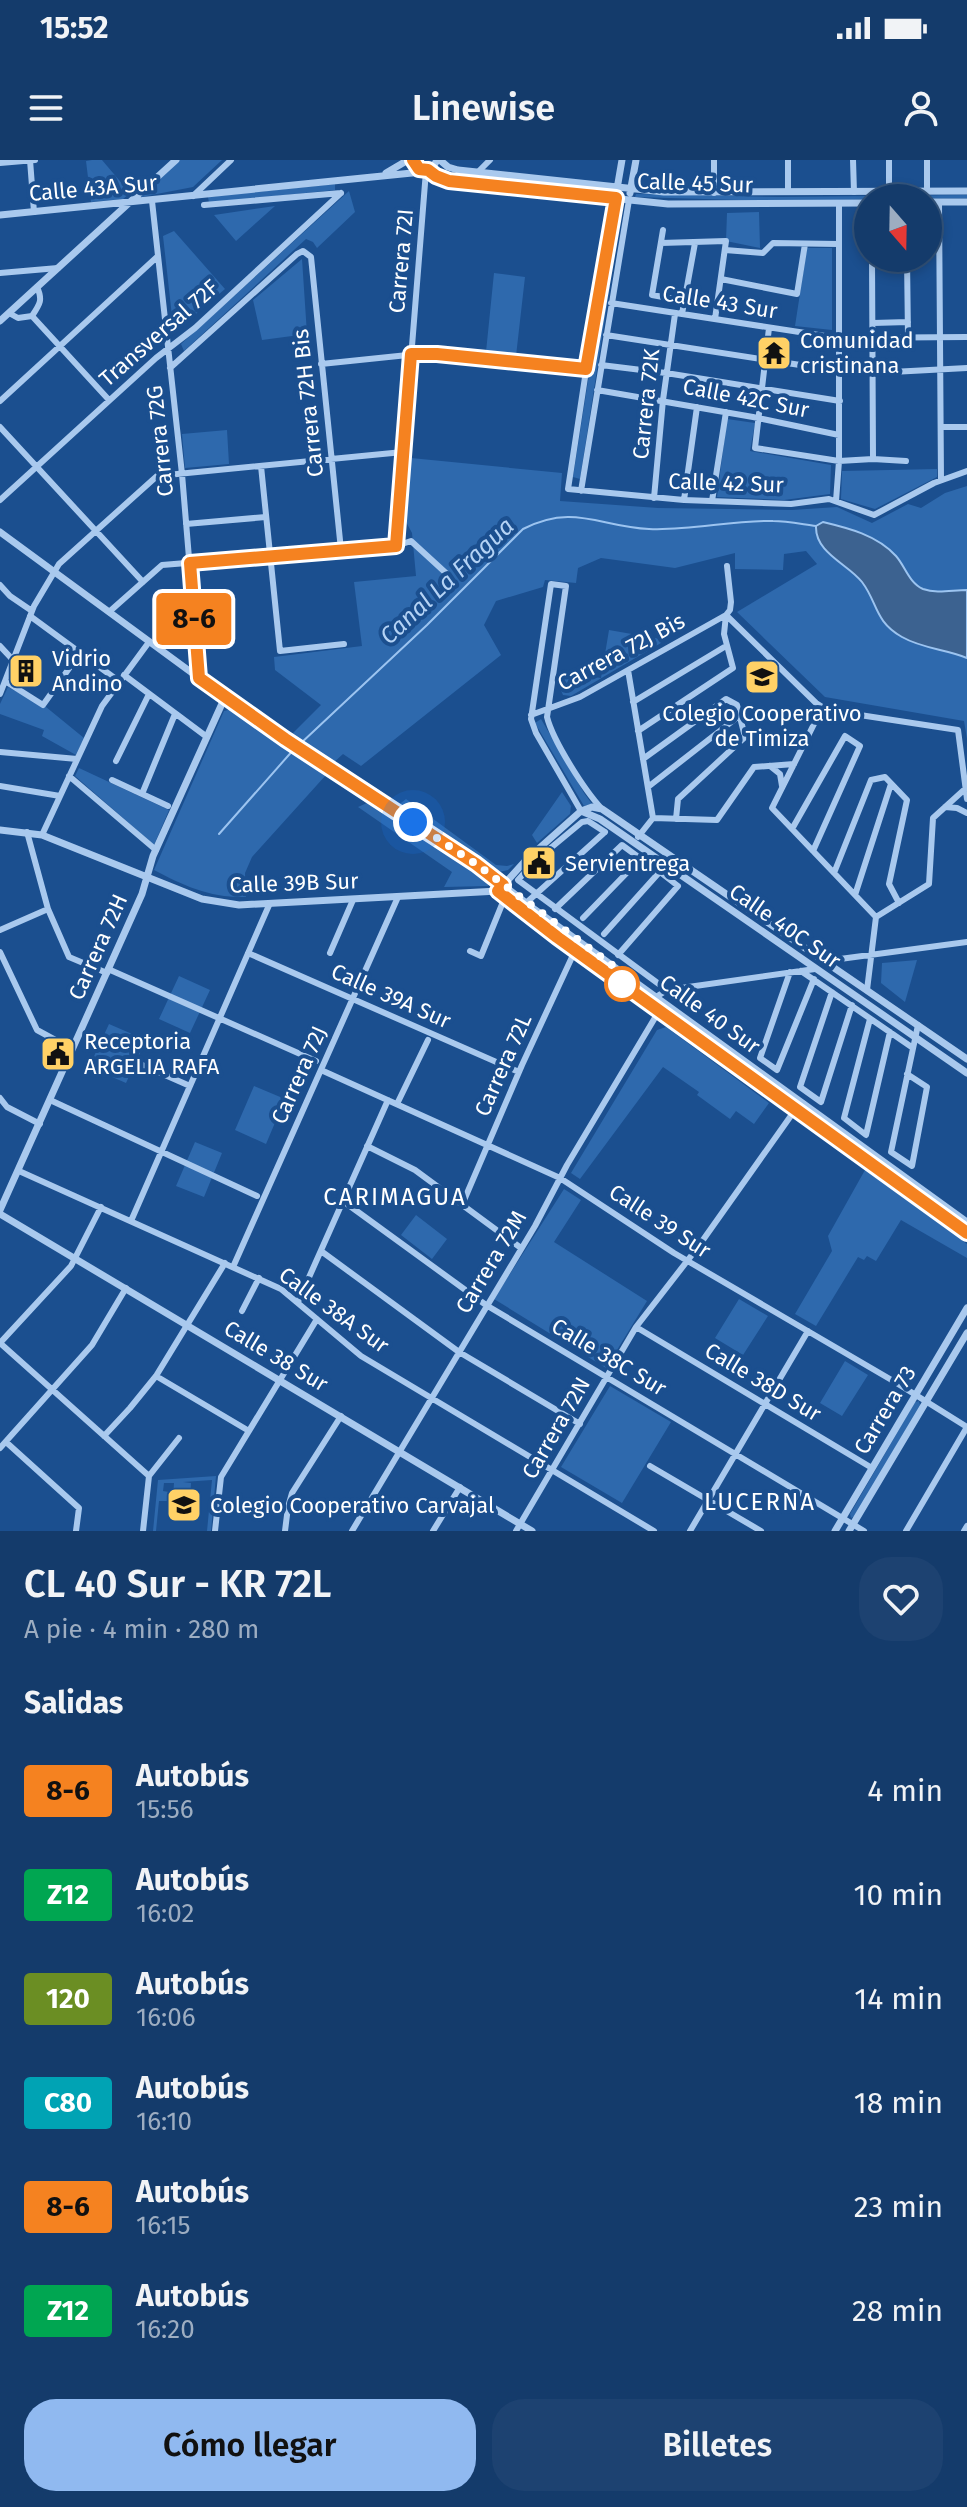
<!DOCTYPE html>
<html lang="es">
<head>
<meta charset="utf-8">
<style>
  :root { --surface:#143b6b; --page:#1d4271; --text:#f1f3f6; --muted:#9dadc1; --line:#33557e; --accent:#90b9f0 }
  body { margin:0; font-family:"Fira Sans",sans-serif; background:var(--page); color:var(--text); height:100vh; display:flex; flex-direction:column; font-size:30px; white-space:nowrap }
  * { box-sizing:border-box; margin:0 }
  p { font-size:26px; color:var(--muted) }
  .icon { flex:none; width:44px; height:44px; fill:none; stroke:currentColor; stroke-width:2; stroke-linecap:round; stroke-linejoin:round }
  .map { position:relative; height:1371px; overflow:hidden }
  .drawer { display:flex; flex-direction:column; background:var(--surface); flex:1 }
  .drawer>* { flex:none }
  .badge { padding:0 16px; border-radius:6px; font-size:28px; line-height:52px }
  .needle { width:52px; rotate:160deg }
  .fabs { position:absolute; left:854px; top:24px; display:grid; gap:16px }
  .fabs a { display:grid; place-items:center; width:88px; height:88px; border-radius:50%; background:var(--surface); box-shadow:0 4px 12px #0003,0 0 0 2px var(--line); font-size:40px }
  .you { position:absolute; width:40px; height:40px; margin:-20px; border:6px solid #fff; border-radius:50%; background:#1a73e8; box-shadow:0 0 0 12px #1a73e833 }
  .map>.badge { position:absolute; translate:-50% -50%; box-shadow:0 0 0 4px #fff }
  h2 { padding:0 24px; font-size:30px; line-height:72px }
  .round { display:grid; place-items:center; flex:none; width:84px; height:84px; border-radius:32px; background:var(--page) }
  .head { display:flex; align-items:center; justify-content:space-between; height:136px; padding:0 24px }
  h1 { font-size:38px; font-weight:600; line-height:60px }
  .primary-button { display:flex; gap:16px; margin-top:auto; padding:16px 24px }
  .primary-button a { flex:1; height:92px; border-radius:32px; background:var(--accent); color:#111; font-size:32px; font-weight:600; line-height:92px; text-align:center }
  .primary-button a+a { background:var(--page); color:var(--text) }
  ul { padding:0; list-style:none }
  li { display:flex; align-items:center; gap:24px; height:104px; padding:0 24px }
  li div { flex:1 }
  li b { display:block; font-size:30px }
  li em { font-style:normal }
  li .badge { min-width:88px; font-weight:700; text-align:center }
  .status { display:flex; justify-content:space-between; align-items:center; height:56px; padding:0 40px; background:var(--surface); direction:ltr }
  .status svg { height:22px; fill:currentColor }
  header { display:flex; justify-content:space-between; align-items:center; height:104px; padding:0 24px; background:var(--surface); font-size:36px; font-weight:600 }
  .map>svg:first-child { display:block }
  .green { fill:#2e69ad }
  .water { fill:#3c6290; stroke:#9cc4f0; stroke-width:2 }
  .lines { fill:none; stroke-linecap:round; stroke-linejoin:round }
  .stream { stroke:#9cc4f0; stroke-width:2 }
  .minor { stroke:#a9c9ee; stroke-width:6 }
  .tertiary { stroke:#a9c9ee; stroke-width:7 }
  .line-casing { stroke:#fff; stroke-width:18 }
  .line { stroke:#f58220; stroke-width:12 }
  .walk { stroke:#fff; stroke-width:8; stroke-dasharray:0 14.4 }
  .stop-dot { fill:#fff; stroke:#f58220; stroke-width:4 }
  .labels { text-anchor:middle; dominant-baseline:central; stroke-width:8; stroke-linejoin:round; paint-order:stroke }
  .street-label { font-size:22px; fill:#fff; stroke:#1b4f8f }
  .poi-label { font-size:22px; fill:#fff; stroke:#1b4f8f; text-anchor:start }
  .water-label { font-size:24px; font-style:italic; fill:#b5d3f5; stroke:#1b4f8f }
  .neighbourhood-label { font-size:24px; letter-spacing:2px; fill:#fff; stroke:#1b4f8f }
</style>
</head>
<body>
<div class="status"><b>15:52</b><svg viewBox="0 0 49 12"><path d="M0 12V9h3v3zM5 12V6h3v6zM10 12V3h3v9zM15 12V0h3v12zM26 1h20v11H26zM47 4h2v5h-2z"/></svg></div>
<header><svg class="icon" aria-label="menu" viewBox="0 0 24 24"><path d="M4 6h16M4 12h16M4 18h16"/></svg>Linewise<svg class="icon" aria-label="person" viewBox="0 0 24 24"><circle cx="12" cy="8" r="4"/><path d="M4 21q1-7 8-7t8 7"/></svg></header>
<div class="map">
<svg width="967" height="1371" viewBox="0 0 967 1371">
  <rect width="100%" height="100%" fill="#1b4f8f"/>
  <path class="green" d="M92,0H102L130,33L123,39L91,42L86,1Z
    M180,0H222L193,27L141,37Z
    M456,14L608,29L607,33L456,19Z
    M335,24V30L209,43L208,37Z
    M349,31L355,52L317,88L313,82L306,79L184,191L181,184Z
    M636,34L780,37L967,35V38L770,41L635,37Z
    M275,46L236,81L214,55Z
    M759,52L760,88L726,81L727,53Z
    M174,71L225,129L177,170L173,165L163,76Z
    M807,88H832V170L795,166Z
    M302,99L307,174L262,180L253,140Z
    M494,113L525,117L516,196L486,192Z
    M603,125L610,126L580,319L573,317Z
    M727,259L755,263L750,291L831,305L830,334L784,340L717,337Z
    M227,270L229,304L185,308L182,274Z
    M411,298L562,313L560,341L658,348L792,350L837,347L872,363L908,344L921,348L945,333L967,326V579L964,561L825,537L737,452L817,404L806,391L784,394L783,410L735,409V393L675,408L601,398L578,408L576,423L545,420L543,427L496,441L484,465L501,495L361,606L343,594L332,604L291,575L321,545L275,510L274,497L362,486L354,422L416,416L412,373L405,360Z
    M937,309V317L875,349L841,339L842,311Z
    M609,470L666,480L571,536L563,535L559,526L561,512L601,518Z
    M8,527L46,547L84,578L76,595L42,576L44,570L0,554V544Z
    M232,549L326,615L252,697L245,713L246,737C211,738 184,726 154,710L224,551Z
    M541,559L584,633L592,644L584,646L535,563Z
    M79,608L169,650L154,685L75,616Z
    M562,632L571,646L570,654L537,683L532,675Z
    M406,639L496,705L507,706L514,704L508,710L499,712L397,646Z
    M367,643H375L491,720L488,726L444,727L452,712L358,647Z
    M917,800L905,842L881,823L882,803Z
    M179,816L210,830L190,873L159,859Z
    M109,864L146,880L126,923L89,907Z
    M666,867L769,943L754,964L736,951L730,959L697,935L699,932L663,907L580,1019L571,1013L657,870Z
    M254,926L285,939L266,984L235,970Z
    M195,982L222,993L204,1037L176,1026Z
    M865,1010L967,1084V1098L901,1060L876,1101L867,1096L864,1100L858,1097L816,1166L795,1154L832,1091L828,1076Z
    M564,1029L581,1040L554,1082L647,1141L606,1208L494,1139Z
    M416,1055L447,1079L432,1099L401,1075Z
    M739,1139L768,1156L743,1195L715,1178Z
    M845,1201L868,1215L842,1256L820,1243Z
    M610,1226L671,1262L622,1343L561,1307Z
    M919,1241L920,1245L855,1356L851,1358L850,1354L915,1242Z
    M216,1316L211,1371H207L212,1320L183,1322L191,1323L189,1353L172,1352L174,1323H164L163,1331L169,1332L168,1341H159L156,1371H153L158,1320Z"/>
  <path class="water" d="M823,362C848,368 877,375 896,396C905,406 909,423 923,429C937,434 952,430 967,430V498C946,489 923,489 902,477C874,461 878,443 862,422C848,404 815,393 816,366Z"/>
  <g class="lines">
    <path class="stream" d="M300,584L427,465L523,369C574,343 600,367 649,369C690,371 732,360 773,361C787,361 801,364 816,366
      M219,674L295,588"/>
    <path class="minor" d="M30,0L34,52
      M714,0V33
      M853,0L854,32
      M889,0V31
      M0,3L35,0
      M478,12L490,0
      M927,31V0
      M788,32V0
      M193,36L231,0
      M616,38L598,132L568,329L684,340L791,344L829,339L874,355L934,323L967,311
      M152,41L182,314L199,518
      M939,42L941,320
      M204,45L341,33
      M663,70L652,135L685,141
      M661,83L726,81L715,159
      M725,90L763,93L773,83L838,84
      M872,98L873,299
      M907,98L908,177
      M0,113L58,108
      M721,119L797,134L805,84
      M37,127C43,140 40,144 32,156L109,240
      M611,143L838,178L967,177
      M9,153L18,158L32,156
      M682,154L695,83
      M873,163L908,162
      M769,168L755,288L839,301L873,299L906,301
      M606,175L839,211
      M321,204L427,193L586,209
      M601,205L666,213L840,241
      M170,208L297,94L303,91L311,97L341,390
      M873,213L967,208
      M597,230L753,257L839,275
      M0,241L158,96
      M0,267L143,422
      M941,267H967
      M261,306L280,491L344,484
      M581,331L629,40
      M654,338L663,240L675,154
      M0,340L156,198L195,168L341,33
      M684,340L697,247
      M712,341L726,252
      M836,341L839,301V43
      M186,364L266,357
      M396,386L426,11
      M0,425L10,436L32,451
      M109,452L162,405L396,386L411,381L447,414
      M726,455L816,543L827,550L958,570L967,639
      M30,456L120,522
      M0,486L13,500
      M628,510L653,658
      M124,515L207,577
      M5,521L43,545L80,493
      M0,534L34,446L59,404L157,316L403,292
      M633,542L726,486
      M822,548L772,648L876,757
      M531,555L580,537L726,455
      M638,571L733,508L724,474L726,455L730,450L731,442L727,406
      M0,592L77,599
      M643,599L726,539L737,545L745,577L678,639L676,659
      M116,601L149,534
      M770,606L780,614L782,626
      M69,616L156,690
      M112,620L168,646
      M0,626L60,636
      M648,627L739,556
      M142,634L175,554
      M945,647L957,648L967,653
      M581,651L536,573L531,559L551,424L566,426L547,557C553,581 585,631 602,649
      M653,658L717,660L754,607L794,604
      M792,669L845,576L860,586L813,691
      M27,672L48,749L69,797L107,813
      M605,672L588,661L582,662L535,701L518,720L667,830
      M42,675L102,546L149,482
      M638,677L653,658
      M834,713L871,620L885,617L907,640L889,724L899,743
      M855,735L891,624
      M526,743L605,672
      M555,749L622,685L641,699
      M876,757L929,724L933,658L965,629
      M583,758L647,692
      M0,770L48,749
      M604,774L665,706
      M470,791L481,796L505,737
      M0,792L37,870L72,889
      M248,793L519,912
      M330,793L353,740
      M618,795L678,726L660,712
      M825,801L967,782
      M108,809L316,901
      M801,811L913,888
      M790,812L760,898L777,910L814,819
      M867,830L876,757
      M832,832L800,927L821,942L852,845
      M656,837L667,830L815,809
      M870,859L844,958L866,975L890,872
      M140,904L190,926
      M321,910L560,1018L674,1093L895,1222L967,1267
      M907,914L927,927L912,1006L891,992L918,865
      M0,938L7,947L40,964
      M50,940L257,1036
      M397,944L428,880
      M367,986L415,1010L521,1088
      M19,1011L281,1129L361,1196L654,1371
      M343,1041L486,1145L864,1371
      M462,1045L522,905L579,782
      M131,1061L270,743
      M321,1091L459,1192L580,1264
      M233,1107L398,737
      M298,1142L388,940
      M242,1151L259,1118
      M636,1167L872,1308
      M0,1183L149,1316
      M0,1183L71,1106L101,1047
      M156,1216L249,1271
      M104,1276L130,1248L156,1216L225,1103
      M6,1282L79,1348L76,1371
      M0,1288L92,1185L126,1128
      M650,1306L761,1371
      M143,1371L149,1316L179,1278
      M215,1371L221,1317L317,1159
      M285,1371L288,1347L292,1333L341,1256
      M352,1371L535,1066L567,1005L659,851
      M433,1371L460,1327
      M516,1371L636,1167L698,1087L795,950L804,944
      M690,1371L808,1171
      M906,1371L967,1267
      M964,1371L967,1366"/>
    <path class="tertiary" d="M440,0L448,7L458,10L664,32L967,31
      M428,10L436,16L449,21L668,44L868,43
      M386,13L408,0
      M617,29L622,0
      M630,33L636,0
      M928,42H967
      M0,55L412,13L432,9L437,0
      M0,161L176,0
      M0,372L199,518L301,590L480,707L530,746L967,1062
      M581,651L600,659L967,913
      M0,670L42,675L202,739L239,745L498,731
      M498,731L526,700L581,651L592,647L602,649L967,899
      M498,731L575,790L967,1073
      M0,1050L142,734L153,696L225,537
      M0,1054L532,1371
      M835,1371L967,1148
      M849,1371L967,1173"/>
  </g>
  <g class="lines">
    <defs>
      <path id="line" d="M413,0L419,9L428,10L436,16L449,21L616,38L586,209L437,194H411L396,386L190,403L199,518L285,579L476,704L503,725L498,731L557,777L967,1073"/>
    </defs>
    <use href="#line" class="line-casing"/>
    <use href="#line" class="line"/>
    <path class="walk" d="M413,662L476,704L620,811L622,824"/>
  </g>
  <defs>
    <symbol id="temple-square" viewBox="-11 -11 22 22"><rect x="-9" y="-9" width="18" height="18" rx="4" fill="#ffd166" stroke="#1b4f8f"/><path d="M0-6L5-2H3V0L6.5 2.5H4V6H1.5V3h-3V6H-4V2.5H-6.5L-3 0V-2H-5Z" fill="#111"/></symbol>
    <symbol id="building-square" viewBox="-11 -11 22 22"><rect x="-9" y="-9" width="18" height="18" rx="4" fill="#ffd166" stroke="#1b4f8f"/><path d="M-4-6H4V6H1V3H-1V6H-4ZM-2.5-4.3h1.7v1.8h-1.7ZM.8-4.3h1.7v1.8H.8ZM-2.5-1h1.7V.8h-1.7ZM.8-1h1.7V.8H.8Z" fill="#111"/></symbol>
    <symbol id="school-square" viewBox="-11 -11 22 22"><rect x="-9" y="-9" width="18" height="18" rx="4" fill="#ffd166" stroke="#1b4f8f"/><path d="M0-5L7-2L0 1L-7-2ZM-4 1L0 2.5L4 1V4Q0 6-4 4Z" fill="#111"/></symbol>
    <symbol id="civic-square" viewBox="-11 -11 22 22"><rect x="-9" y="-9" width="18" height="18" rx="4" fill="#ffd166" stroke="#1b4f8f"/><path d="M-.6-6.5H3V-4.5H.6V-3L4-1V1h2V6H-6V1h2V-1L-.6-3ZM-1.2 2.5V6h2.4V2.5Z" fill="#111"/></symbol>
  </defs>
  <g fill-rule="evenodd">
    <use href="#temple-square" x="754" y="173" width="40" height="40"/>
    <use href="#building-square" x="6" y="491" width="40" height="40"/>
    <use href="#school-square" x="742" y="497" width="40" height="40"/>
    <use href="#civic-square" x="519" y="683" width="40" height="40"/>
    <use href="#civic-square" x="38" y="874" width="40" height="40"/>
    <use href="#school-square" x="164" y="1325" width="40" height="40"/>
  </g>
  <circle class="stop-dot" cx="622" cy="824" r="16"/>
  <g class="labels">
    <g class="street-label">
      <text transform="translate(695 23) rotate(2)">Calle 45 Sur</text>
      <text transform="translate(93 28) rotate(-5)">Calle 43A Sur</text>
      <text transform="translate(401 101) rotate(-85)">Carrera 72I</text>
      <text transform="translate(720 142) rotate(9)">Calle 43 Sur</text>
      <text transform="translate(159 173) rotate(-41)">Transversal 72F</text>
      <text transform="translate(746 238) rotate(11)">Calle 42C Sur</text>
      <text transform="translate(308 243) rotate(-96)">Carrera 72H Bis</text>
      <text transform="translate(646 244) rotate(-84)">Carrera 72K</text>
      <text transform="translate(160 281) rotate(-96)">Carrera 72G</text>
      <text transform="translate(726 323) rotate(2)">Calle 42 Sur</text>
      <text transform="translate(621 492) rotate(-28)">Carrera 72J Bis</text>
      <text transform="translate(294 723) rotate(-2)">Calle 39B Sur</text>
      <text transform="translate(785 766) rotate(35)">Calle 40C Sur</text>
      <text transform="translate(98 787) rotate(-66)">Carrera 72H</text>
      <text transform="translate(391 836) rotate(24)">Calle 39A Sur</text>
      <text transform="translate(710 854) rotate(36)">Calle 40 Sur</text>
      <text transform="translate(503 905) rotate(-66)">Carrera 72L</text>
      <text transform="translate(299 915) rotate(-66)">Carrera 72J</text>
      <text transform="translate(660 1061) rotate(33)">Calle 39 Sur</text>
      <text transform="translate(491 1102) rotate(-59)">Carrera 72M</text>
      <text transform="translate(334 1150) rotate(36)">Calle 38A Sur</text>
      <text transform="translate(276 1196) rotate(31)">Calle 38 Sur</text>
      <text transform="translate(609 1197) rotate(31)">Calle 38C Sur</text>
      <text transform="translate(763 1222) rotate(31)">Calle 38D Sur</text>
      <text transform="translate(885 1250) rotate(-59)">Carrera 73</text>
      <text transform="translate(556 1268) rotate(-60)">Carrera 72N</text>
    </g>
    <g class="poi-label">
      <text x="800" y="180">Comunidad<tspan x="800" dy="25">cristinana</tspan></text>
      <text x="52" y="498">Vidrio<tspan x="52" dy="25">Andino</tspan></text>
      <text x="762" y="553" text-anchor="middle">Colegio Cooperativo<tspan x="762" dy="25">de Timiza</tspan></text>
      <text x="565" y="703">Servientrega</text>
      <text x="84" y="881">Receptoria<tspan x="84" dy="25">ARGELIA RAFA</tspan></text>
      <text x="210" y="1345">Colegio Cooperativo Carvajal</text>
    </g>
    <g class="water-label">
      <text transform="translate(447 421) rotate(-43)">Canal La Fragua</text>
    </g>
    <g class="neighbourhood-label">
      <text x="395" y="1037">CARIMAGUA</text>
      <text x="760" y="1342">LUCERNA</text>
    </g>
  </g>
</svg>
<div class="fabs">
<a><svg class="needle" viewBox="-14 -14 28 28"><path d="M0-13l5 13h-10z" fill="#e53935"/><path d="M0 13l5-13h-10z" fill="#9dadc1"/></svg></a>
</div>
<div class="you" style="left:413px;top:662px"></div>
<b class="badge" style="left:194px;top:459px;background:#f58220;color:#111">8-6</b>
</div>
<section class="drawer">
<div class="head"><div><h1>CL 40 Sur - KR 72L</h1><p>A pie · 4 min · 280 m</p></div><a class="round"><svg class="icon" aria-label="heart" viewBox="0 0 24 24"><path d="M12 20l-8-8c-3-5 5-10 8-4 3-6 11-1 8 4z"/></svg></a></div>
<h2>Salidas</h2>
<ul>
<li><span class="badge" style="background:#f58220;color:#111">8-6</span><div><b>Autobús</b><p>15:56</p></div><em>4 min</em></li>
<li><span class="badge" style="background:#00a651;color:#fff">Z12</span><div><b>Autobús</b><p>16:02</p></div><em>10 min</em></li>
<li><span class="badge" style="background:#6b8e23;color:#fff">120</span><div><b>Autobús</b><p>16:06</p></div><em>14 min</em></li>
<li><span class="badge" style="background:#00a3b4;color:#fff">C80</span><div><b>Autobús</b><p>16:10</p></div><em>18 min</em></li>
<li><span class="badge" style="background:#f58220;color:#111">8-6</span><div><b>Autobús</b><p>16:15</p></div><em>23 min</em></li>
<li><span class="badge" style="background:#00a651;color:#fff">Z12</span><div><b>Autobús</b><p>16:20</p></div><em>28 min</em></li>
</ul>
<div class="primary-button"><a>Cómo llegar</a><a>Billetes</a></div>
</section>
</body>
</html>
